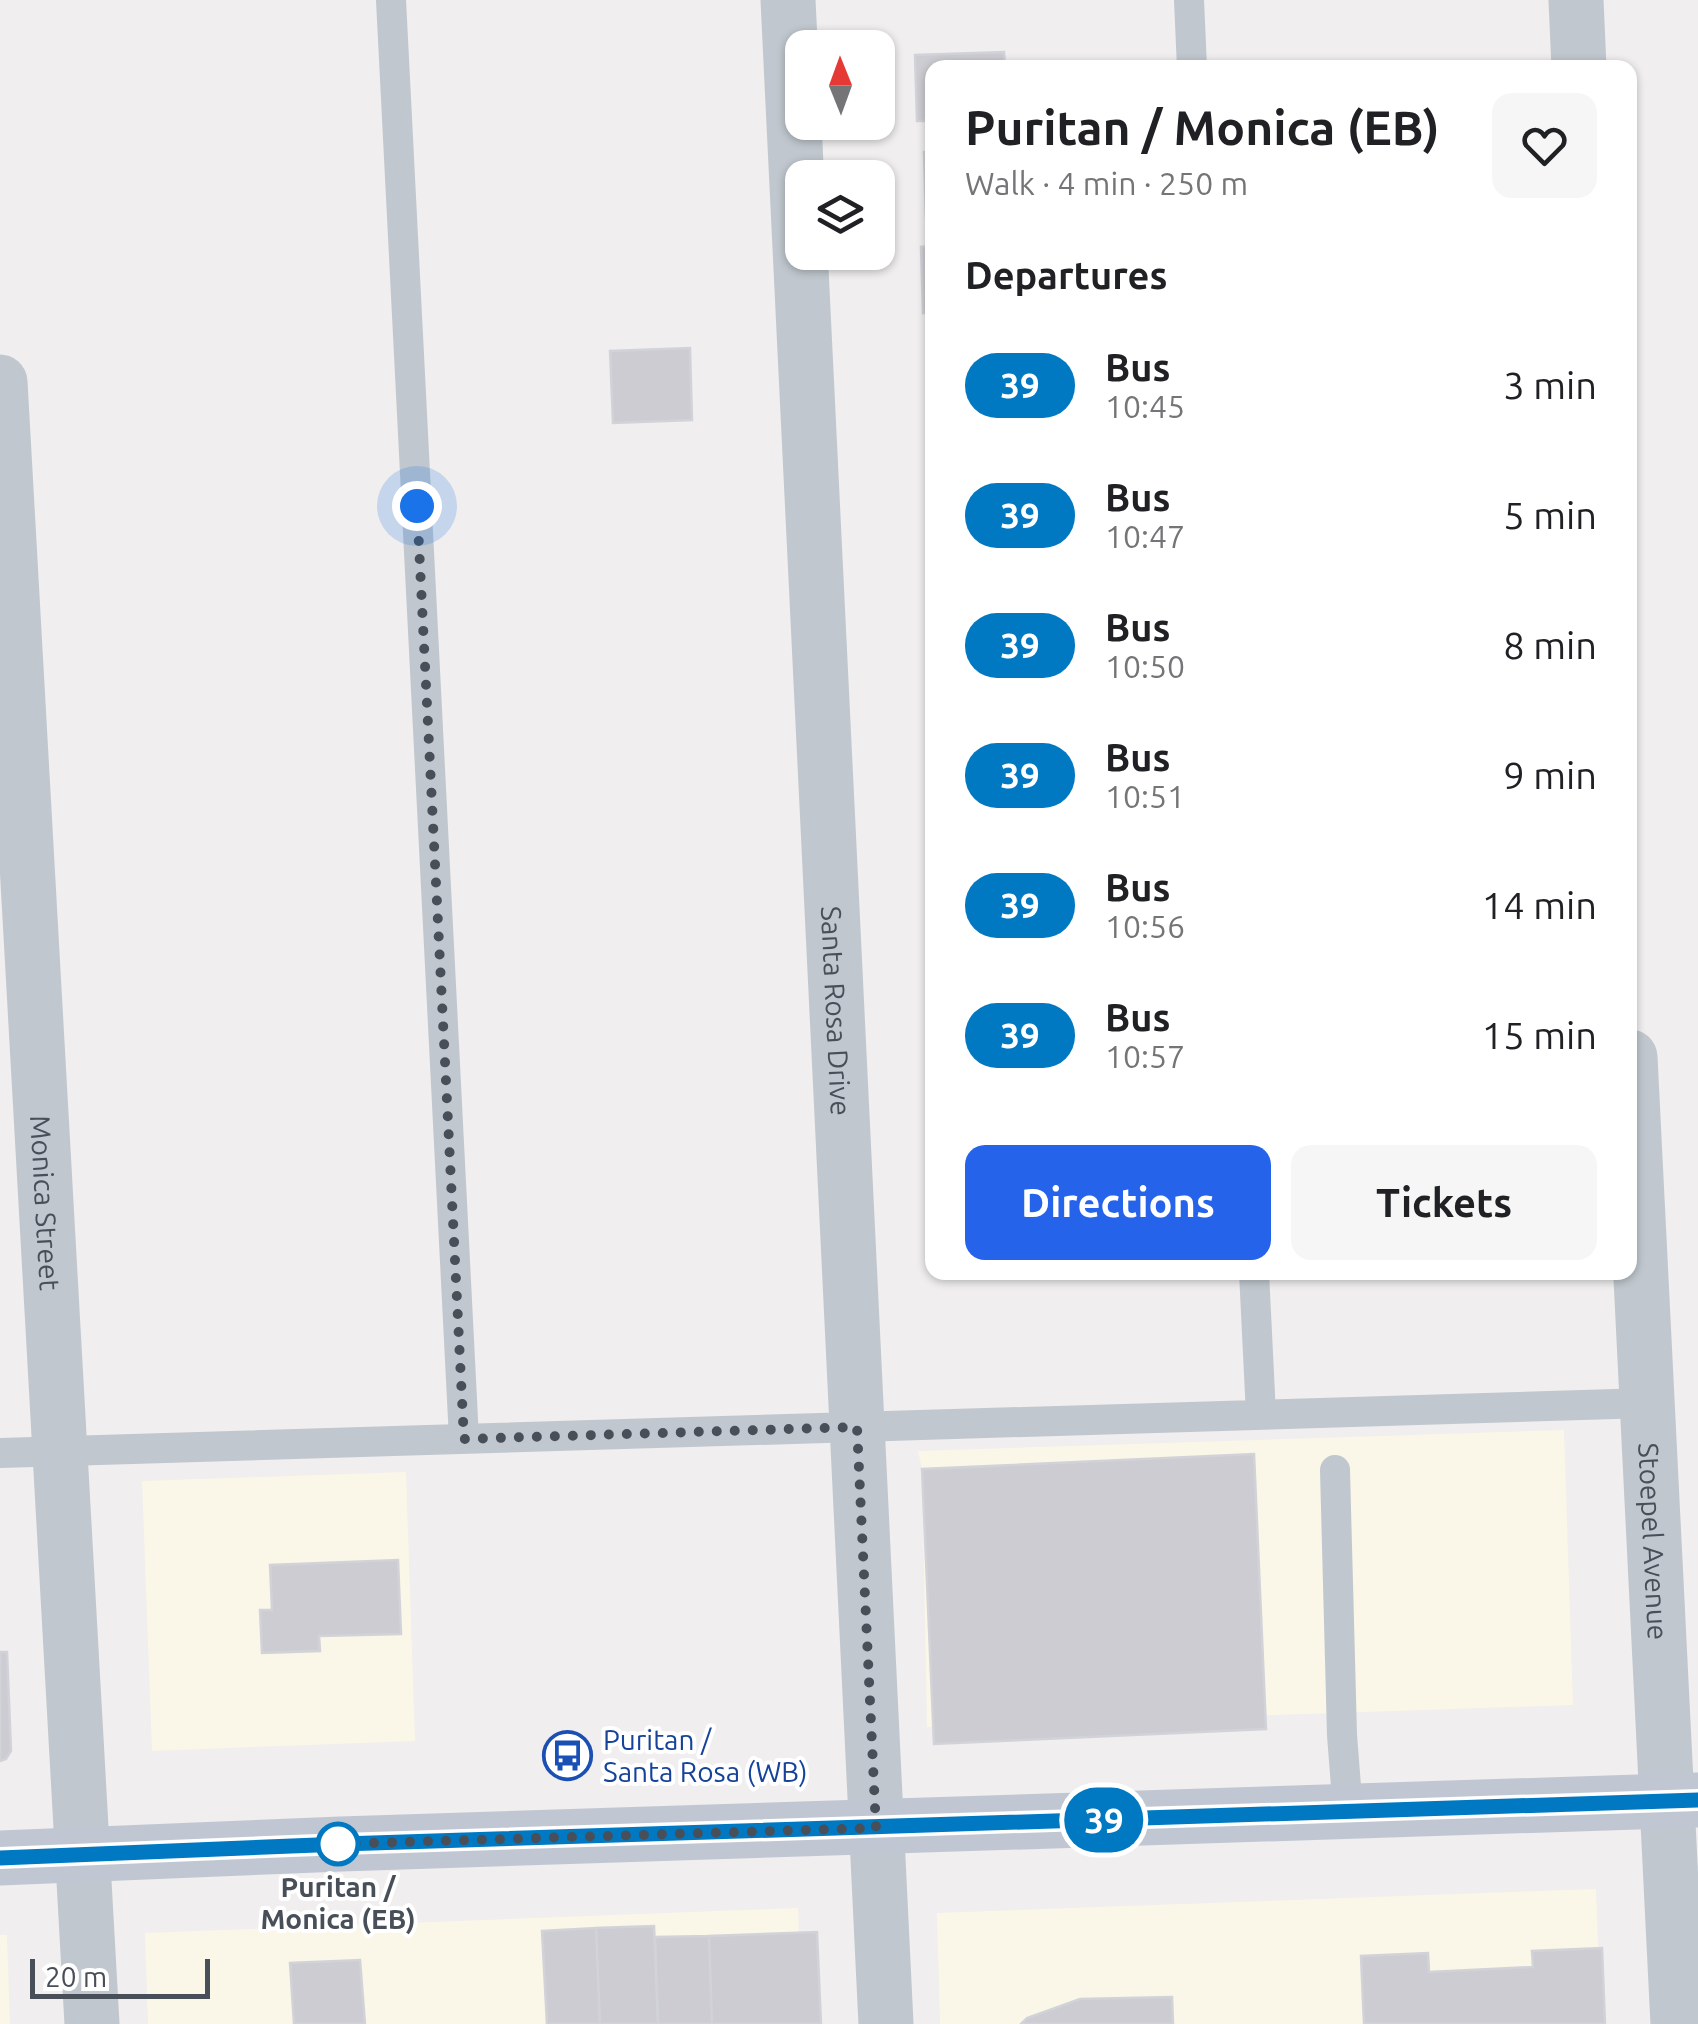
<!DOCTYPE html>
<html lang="en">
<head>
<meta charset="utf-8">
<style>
  :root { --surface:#fff; --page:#f6f6f6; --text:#202124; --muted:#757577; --accent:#2563eb }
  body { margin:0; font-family:Ubuntu,sans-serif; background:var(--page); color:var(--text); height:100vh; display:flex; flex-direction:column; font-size:38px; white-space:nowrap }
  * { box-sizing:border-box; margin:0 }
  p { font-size:32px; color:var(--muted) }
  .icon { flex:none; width:55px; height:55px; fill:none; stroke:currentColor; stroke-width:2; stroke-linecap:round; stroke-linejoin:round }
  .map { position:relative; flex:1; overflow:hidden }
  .details { position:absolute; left:925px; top:60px; width:712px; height:1220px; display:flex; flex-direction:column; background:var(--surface); border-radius:20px; box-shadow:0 2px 8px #0004 }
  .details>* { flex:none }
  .badge { padding:0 20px; border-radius:32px; font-size:35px; line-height:65px }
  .needle { width:65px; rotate:359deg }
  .tools { position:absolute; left:785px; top:30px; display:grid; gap:20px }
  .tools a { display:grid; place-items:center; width:110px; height:110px; border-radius:20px; background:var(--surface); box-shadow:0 2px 8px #0004; font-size:50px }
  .scale { position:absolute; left:30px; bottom:25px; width:180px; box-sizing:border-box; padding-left:10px; border:5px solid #484f59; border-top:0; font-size:28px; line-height:35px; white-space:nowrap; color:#484f59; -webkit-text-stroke:8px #fff; paint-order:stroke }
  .you { position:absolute; width:50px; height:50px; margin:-25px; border:8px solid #fff; border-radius:50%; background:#1a73e8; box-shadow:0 0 0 15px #1a73e833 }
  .map>.badge { position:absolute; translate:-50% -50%; box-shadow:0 0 0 5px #fff }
  h2 { padding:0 40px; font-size:38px; line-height:90px }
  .round { display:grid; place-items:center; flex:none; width:105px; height:105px; border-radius:20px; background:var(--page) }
  .headline { display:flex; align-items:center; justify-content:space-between; height:170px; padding:0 40px }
  h1 { font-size:48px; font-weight:700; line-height:75px }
  .primary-button { display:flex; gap:20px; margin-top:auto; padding:20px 40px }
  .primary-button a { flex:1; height:115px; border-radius:20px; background:var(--accent); color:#fff; font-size:40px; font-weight:700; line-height:115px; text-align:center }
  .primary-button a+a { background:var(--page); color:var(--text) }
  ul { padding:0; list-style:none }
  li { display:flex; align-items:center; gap:30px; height:130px; padding:0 40px }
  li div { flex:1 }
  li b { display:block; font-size:38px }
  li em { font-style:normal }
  li .badge { min-width:110px; font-weight:700; text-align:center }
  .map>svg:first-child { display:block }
  .commercial { fill:#faf6e8 }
  .building { fill:#ccccd2; stroke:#d2d3d9; stroke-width:2.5 }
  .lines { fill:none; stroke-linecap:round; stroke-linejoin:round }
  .lane { stroke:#c0c7ce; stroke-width:30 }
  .street { stroke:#c0c7ce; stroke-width:55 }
  .secondary { stroke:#c0c7d3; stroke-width:55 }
  .line-casing { stroke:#fff; stroke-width:22 }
  .line { stroke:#0079c2; stroke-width:15 }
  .walk { stroke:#484f59; stroke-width:10; stroke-dasharray:0 18 }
  .stop-dot { fill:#fff; stroke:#0079c2; stroke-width:5 }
  .labels { text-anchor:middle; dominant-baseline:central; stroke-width:8; stroke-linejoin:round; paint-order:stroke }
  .street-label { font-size:28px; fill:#484f59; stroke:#fff }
  .transit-label { font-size:28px; fill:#164399; stroke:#fff; text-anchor:start }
  .stop-label { font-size:28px; font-weight:bold; fill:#484f59; stroke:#fff }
</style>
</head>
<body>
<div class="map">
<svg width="1698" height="2024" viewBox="0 0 1698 2024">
  <rect width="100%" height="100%" fill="#f0eeee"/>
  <path class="commercial" d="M1564,1430L1573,1705L927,1727L922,1469L918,1451Z
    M406,1472L415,1741L152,1751L142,1481Z
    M1596,1889L1601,2024H940L937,1913Z
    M798,1908L802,2024H148L145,1933Z
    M0,1935H7L10,2024H0Z"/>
  <path class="building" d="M1004,52L1005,68H932V121H917L915,55Z
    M924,152H932V218H926Z
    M932,246V312L923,313L921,247Z
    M690,348L692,420L613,423L610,351Z
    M1254,1454L1266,1729L934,1744L922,1469Z
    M398,1560L401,1634L319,1636L320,1651L262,1653L260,1610H272L270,1565Z
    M0,1652H7L11,1751L6,1759L0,1761Z
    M654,1926L658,2024H600L596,1928Z
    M596,1928L600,2024H547L542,1931Z
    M817,1932L821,2024H712L709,1936Z
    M709,1936L712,2024H658L655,1937Z
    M1602,1948L1605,2024H1364L1361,1956L1428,1953L1429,1972L1533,1967L1532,1951Z
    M360,1960L365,2024H294L290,1963Z
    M1172,1997L1173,2024H1021L1027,2018L1080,1999Z"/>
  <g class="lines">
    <path class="lane" d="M391,0L464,1439
      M1189,0L1192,68
      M1254,1272L1261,1415
      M0,1453L1648,1403
      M1335,1470L1342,1735L1348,1812"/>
    <g class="street">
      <path id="s1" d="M788,0L886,2024"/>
      <path d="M1576,0L1579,68"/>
      <path id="s2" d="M0,382L92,2024"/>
      <path id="s3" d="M1630,1057L1678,2024"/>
    </g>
    <path class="secondary" d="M0,1858L341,1844L1698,1800"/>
  </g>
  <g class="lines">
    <defs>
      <path id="line" d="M0,1858L342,1844L1698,1800"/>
    </defs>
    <use href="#line" class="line-casing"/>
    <use href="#line" class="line"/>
    <path class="walk" d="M338,1844L876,1828L857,1427L464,1439L417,506"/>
  </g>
  <defs>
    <symbol id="bus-ring" viewBox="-11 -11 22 22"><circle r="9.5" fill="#fff" stroke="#1a4fb4" stroke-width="1.5"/><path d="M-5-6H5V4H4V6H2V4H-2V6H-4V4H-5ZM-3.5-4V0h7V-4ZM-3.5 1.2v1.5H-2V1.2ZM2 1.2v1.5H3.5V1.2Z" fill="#1a4fb4"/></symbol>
  </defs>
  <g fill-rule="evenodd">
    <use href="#bus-ring" x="540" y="1728" width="55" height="55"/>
  </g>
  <circle class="stop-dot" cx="338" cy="1844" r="20"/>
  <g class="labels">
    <g class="street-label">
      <text stroke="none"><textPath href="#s1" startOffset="1012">Santa Rosa Drive</textPath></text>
      <text stroke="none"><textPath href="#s2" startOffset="822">Monica Street</textPath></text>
      <text stroke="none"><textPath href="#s3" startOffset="485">Stoepel Avenue</textPath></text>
    </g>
    <g class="transit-label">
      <text x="603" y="1739">Puritan /<tspan x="603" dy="32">Santa Rosa (WB)</tspan></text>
    </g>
    <g class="stop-label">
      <text x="338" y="1886">Puritan /<tspan x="338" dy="32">Monica (EB)</tspan></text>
    </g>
  </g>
</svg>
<div class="tools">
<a><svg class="needle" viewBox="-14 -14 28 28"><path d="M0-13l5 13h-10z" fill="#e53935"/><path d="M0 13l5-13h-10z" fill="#757577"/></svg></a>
<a><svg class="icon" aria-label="layers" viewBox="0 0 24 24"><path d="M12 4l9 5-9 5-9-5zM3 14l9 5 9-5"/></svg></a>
</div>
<div class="scale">20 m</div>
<div class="you" style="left:417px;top:506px"></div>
<b class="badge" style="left:1104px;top:1820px;background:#0079c2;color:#fff">39</b>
<section class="details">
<div class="headline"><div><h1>Puritan / Monica (EB)</h1><p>Walk · 4 min · 250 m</p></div><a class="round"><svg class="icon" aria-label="heart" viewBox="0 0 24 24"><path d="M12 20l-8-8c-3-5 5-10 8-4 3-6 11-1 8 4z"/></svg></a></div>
<h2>Departures</h2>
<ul>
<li><span class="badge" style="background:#0079c2;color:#fff">39</span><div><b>Bus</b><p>10:45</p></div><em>3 min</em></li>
<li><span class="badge" style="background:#0079c2;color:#fff">39</span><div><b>Bus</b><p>10:47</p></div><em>5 min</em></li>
<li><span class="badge" style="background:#0079c2;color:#fff">39</span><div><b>Bus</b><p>10:50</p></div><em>8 min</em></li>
<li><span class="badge" style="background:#0079c2;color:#fff">39</span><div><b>Bus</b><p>10:51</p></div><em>9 min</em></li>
<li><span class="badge" style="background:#0079c2;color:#fff">39</span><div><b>Bus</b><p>10:56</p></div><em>14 min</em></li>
<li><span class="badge" style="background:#0079c2;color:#fff">39</span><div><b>Bus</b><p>10:57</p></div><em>15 min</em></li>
</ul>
<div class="primary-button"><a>Directions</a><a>Tickets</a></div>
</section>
</div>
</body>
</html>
